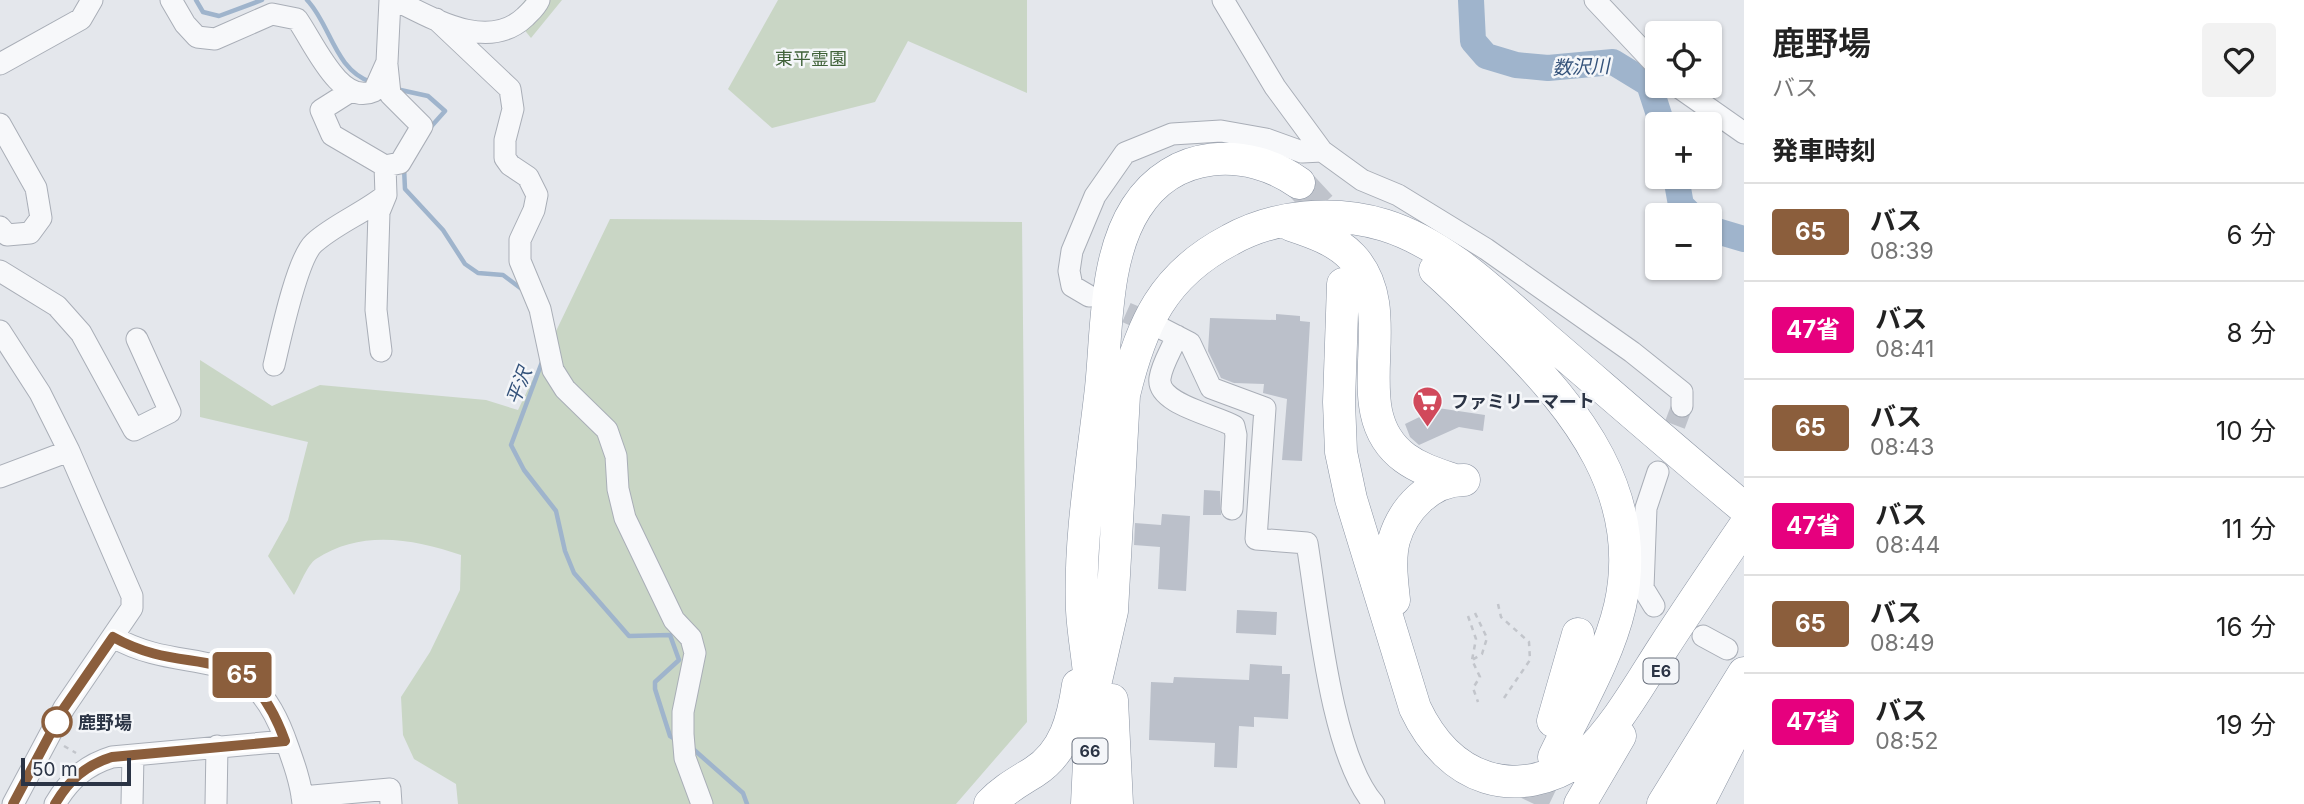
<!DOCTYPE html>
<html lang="ja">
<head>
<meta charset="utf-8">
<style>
  :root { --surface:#fff; --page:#f2f2f2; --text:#222; --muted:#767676; --line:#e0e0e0 }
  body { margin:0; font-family:Inter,"Noto Sans JP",sans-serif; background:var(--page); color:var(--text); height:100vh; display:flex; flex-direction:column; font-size:26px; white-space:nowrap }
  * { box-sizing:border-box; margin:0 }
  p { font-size:23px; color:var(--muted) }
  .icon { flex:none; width:38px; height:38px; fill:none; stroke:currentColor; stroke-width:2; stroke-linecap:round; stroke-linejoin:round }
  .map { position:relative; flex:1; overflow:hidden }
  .details { display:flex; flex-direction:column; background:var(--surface); width:560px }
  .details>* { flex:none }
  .badge { padding:0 14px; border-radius:5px; font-size:24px; line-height:46px }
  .buttons { position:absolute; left:1645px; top:21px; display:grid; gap:14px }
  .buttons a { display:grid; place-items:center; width:77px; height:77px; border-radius:7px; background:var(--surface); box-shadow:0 2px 5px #0004; font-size:35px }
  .scale { position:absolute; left:21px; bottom:18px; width:110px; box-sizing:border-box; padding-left:7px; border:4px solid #2b3445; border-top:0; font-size:19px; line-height:24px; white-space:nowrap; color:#2b3445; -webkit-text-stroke:5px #f4f6f9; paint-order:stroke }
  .map>.badge { position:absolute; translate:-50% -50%; box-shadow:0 0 0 4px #fff }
  h2 { padding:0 28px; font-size:26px; line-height:63px }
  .round { display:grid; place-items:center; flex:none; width:74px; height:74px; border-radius:7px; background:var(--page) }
  .overview { display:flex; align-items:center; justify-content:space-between; height:119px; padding:0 28px }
  h1 { font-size:33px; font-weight:600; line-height:52px }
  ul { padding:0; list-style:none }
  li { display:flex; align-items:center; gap:21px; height:98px; padding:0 28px; border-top:2px solid var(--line) }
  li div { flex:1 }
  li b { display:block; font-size:26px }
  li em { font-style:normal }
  li .badge { min-width:77px; font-weight:700; text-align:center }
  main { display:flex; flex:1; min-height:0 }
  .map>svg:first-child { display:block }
  .green { fill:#c9d6c5 }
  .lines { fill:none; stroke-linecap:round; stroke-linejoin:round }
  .stream { stroke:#9fb4cc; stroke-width:4.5 }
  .river { stroke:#9fb4cc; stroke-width:26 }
  .building { fill:#bbc0ca }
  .minor-tunnel { stroke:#bfc3cb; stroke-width:21; stroke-dasharray:21 10; stroke-linecap:butt }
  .highway-tunnel { stroke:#bfc3cb; stroke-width:32; stroke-dasharray:32 16; stroke-linecap:butt }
  .minor-casing { stroke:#a9aeb7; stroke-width:23 }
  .highway-casing { stroke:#8b94a3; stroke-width:33 }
  .path { stroke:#c2c5cb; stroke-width:2.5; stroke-dasharray:5 5; stroke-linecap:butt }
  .minor { stroke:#f7f8fa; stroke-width:21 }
  .highway { stroke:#fff; stroke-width:32 }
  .line-casing { stroke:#fff; stroke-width:16 }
  .line { stroke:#8b5e3c; stroke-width:10 }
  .stop-dot { fill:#fff; stroke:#8b5e3c; stroke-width:3.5 }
  .labels { text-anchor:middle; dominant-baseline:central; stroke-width:5; stroke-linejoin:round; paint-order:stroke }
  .shield { fill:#f4f6f9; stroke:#676e7b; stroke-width:2 }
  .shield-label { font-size:16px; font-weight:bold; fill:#2b3445 }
  .park-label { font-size:18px; fill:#3f6138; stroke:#f4f6f9 }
  .poi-label { font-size:18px; font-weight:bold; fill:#2b3445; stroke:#f4f6f9; text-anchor:start }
  .stop-label { font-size:18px; font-weight:bold; fill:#2b3445; stroke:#f4f6f9; text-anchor:start }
  .water-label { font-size:19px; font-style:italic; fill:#34527a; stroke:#f4f6f9 }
</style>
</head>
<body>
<main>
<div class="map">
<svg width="1744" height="804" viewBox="0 0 1744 804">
  <rect width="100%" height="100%" fill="#e4e7ec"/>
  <path class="green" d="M525,0H562L531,38L513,16Z
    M778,0H1027V93L908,41L875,102L772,128L728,89Z
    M610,219L1022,222L1027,722L956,804H458L456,784L414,759L403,735L401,697L430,652L460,590L461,555C414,539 361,529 316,559C307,565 300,585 294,595L268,556L288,520L308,442L200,417V360L272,406L320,385L486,400L518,410Z"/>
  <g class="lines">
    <path class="stream" d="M196,0L203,12L219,16L262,0
      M307,0C331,25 334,69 371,82
      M396,89L428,96L445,111L429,129
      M404,168L405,189L443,230L465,264L478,273L503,275L523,290
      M542,362L511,445L524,470L556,511L565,551L574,573L629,636L670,635L679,660L655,682V689L670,736L675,739
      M692,748L743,793L747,804"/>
    <path class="river" d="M1471,0L1473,41L1486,56L1516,65L1548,68L1613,62L1649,84L1662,124
      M1676,177L1681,205L1691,215
      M1710,229L1744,239"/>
  </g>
  <path class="building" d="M1276,314L1300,316V321L1310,322L1302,461L1282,460L1287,399L1263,393L1264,384L1234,383L1221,378L1208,351L1210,318L1276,320Z
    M1438,408L1485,415L1483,431L1459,427L1419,445L1410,437L1405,424Z
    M1204,490L1220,491L1221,515H1203Z
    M1162,514L1190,516L1186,591L1158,589L1160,547L1134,545L1135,523L1161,525Z
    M1237,610L1277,612L1276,635L1236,633Z
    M1250,664L1282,666V674H1290L1288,719L1254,717V727L1239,726L1237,768L1214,767L1215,743L1149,740L1151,682L1173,683L1174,677L1249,680Z"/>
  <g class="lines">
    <path class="minor-tunnel" d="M1098,300L1157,326
      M1664,454L1682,406"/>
    <path class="highway-tunnel" d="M1299,183L1323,209L1338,238
      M1532,803L1554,757"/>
    <defs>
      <path id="minor" d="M171,0L185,24L197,37L215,39L272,14L297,19C313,41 340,107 374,91L387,62L390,0
        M395,0C434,19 488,52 525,17C531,11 536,7 539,0
        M1223,0L1275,87L1322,151L1362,180L1398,195L1486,249L1632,352L1682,392V406
        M1595,0L1657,66
        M436,19L510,89L513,109L505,140V158L510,165L528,177L537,195L534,210L520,240V261L540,309L553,370L565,389L607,430L616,456L618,489L625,518L674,620L691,638L695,653L683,712V734L685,758L702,804
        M0,64L81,19L92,0
        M1677,86L1744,133
        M351,91L321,110L332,135L385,166L400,163L422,126L390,94L387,65
        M0,124L36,188L41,218L30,233L7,235L0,227
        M0,271L57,306L81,333L134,430L170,412L137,339
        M1089,296L1072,286L1069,271L1072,251L1095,196L1125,153L1172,134L1221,131L1266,139L1302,152L1322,151
        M1157,326L1190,343L1211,388L1265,408L1256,539L1307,543C1318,610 1331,755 1374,804
        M0,331L40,393L69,451L132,596V608L64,708L13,804
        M1177,336C1172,349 1162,364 1160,378C1156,404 1215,415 1234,426L1236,435L1232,509
        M381,351L376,310L379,212L386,195
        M274,365C280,340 297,258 314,243C335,224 364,213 386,195L385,166
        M0,477L69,451
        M1654,606L1643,588L1646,508L1658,472
        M1703,636L1727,649
        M113,637C188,679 246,636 284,736C292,758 301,781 303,804
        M302,797L390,789L391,804
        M55,804C69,780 86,765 112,757L285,741
        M132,804L133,755
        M216,804L217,746"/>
      <path id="highway" d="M1291,225C1312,232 1336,240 1352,257C1405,314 1340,410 1405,458C1420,469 1437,474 1454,480
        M1435,270C1459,291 1481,314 1504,337C1577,410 1645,495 1620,606C1608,658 1577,709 1554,757
        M1343,284L1339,402L1341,452L1351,499L1415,708C1449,780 1515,804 1583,758C1615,728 1638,687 1661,651C1688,609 1716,568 1744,527
        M1096,430L1112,374
        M1394,600C1392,581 1389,559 1394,540C1403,509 1430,480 1464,480
        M1089,673C1087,652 1083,631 1082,610C1079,536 1093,461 1101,388C1107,331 1104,258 1136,208C1173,149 1247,146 1299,183
        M1112,700L1117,804
        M1553,721L1578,634
        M990,804C1003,790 1018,782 1034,772C1065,752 1073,719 1078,685
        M1087,804L1092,698L1112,611L1124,395C1141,324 1163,275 1230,240C1275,215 1334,210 1384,225C1449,245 1501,300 1551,343C1615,398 1679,454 1744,508
        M1580,804L1620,736
        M1663,804L1744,673
        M1698,804L1744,714"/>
    </defs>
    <use href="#minor" class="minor-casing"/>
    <use href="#highway" class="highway-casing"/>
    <path class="path" d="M1498,604L1501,617L1529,642L1530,660L1504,698
      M1475,613L1487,638L1482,654L1472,660L1480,677L1473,688L1478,702
      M1468,616L1476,639L1472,660
      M64,746L76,753"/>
    <use href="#minor" class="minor"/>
    <use href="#highway" class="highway"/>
  </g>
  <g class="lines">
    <defs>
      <path id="line" d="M13,804L64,708L113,637C193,682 245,631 285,741L112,757C86,765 69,780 55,804"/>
    </defs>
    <use href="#line" class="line-casing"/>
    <use href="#line" class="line"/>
  </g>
  <defs>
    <symbol id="supermarket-pin" viewBox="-11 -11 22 30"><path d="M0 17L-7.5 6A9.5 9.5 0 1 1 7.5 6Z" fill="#d1495b" stroke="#f4f6f9"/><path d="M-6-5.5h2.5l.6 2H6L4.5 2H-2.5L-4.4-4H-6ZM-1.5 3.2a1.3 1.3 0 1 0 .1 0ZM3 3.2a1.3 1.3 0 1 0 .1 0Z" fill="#fff"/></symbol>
  </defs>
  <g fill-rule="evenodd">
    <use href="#supermarket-pin" x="1410" y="384" width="35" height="47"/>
  </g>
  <circle class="stop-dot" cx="57" cy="722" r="14"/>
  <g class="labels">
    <g class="shield">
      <rect x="1643.5" y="658.5" width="35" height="25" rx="5"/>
      <rect x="1072.5" y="738.5" width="35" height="25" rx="5"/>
    </g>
    <g class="shield-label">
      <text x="1661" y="671">E6</text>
      <text x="1090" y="751">66</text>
    </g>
    <g class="park-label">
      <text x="811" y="58">東平霊園</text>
    </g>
    <g class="poi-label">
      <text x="1451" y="401">ファミリーマート</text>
    </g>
    <g class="stop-label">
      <text x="78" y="722">鹿野場</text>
    </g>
    <g class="water-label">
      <text transform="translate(1581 67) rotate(-2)">数沢川</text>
      <text transform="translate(519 386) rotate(-69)">平沢</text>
    </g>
  </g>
</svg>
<div class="buttons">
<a><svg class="icon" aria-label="locate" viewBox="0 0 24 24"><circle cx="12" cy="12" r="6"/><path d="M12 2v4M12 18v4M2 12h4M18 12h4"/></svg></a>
<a>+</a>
<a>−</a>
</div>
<div class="scale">50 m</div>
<b class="badge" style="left:242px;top:675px;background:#8b5e3c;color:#fff">65</b>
</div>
<section class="details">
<div class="overview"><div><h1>鹿野場</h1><p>バス</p></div><a class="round"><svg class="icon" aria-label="heart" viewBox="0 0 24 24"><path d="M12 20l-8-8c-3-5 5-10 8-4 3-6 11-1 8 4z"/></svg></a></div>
<h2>発車時刻</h2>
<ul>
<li><span class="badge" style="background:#8b5e3c;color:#fff">65</span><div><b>バス</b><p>08:39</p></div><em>6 分</em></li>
<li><span class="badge" style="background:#e6007e;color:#fff">47省</span><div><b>バス</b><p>08:41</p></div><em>8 分</em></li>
<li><span class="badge" style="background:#8b5e3c;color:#fff">65</span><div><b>バス</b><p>08:43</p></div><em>10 分</em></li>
<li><span class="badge" style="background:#e6007e;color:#fff">47省</span><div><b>バス</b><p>08:44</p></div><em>11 分</em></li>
<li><span class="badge" style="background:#8b5e3c;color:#fff">65</span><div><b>バス</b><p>08:49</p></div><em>16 分</em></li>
<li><span class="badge" style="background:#e6007e;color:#fff">47省</span><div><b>バス</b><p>08:52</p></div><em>19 分</em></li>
</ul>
</section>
</main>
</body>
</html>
